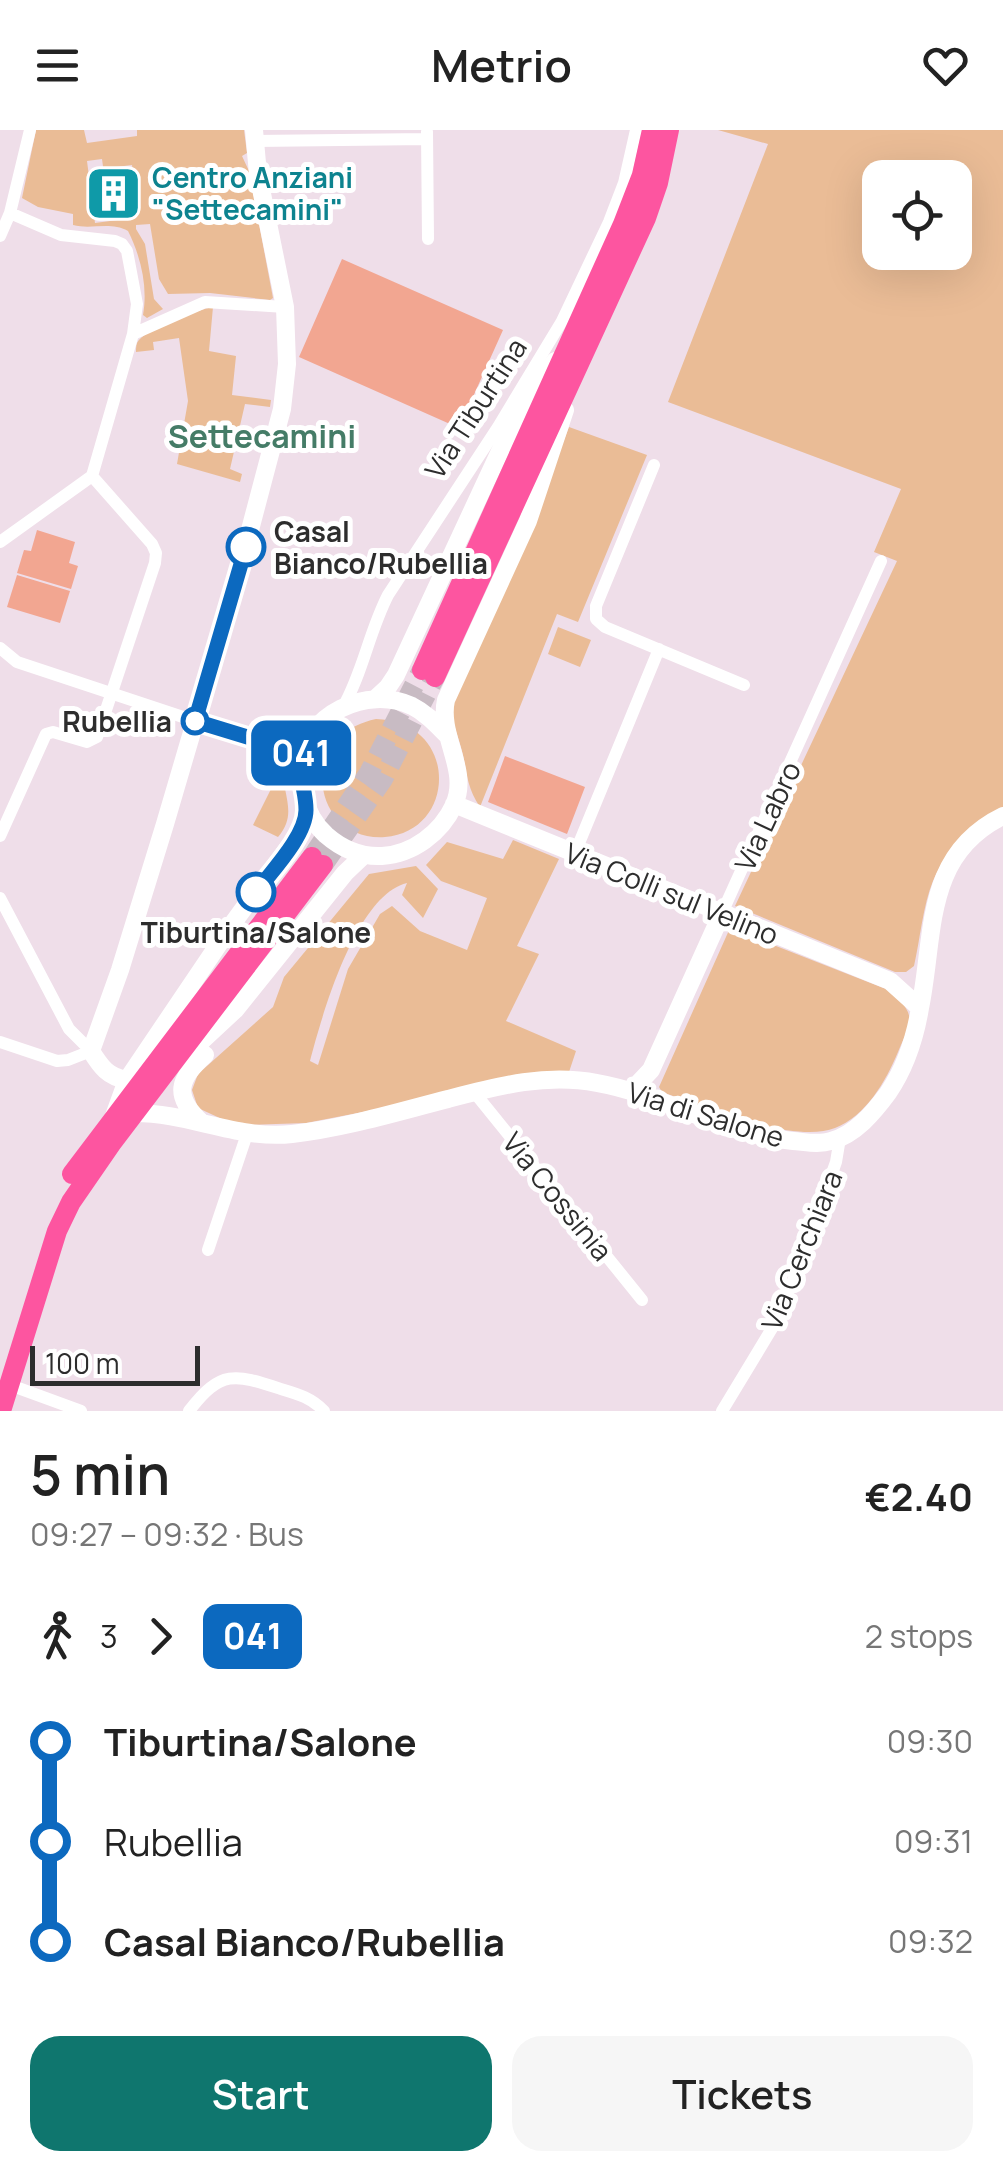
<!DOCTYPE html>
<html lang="en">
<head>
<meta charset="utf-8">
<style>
  :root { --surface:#fff; --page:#f6f6f6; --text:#222; --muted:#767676; --accent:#0f766e }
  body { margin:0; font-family:Manrope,sans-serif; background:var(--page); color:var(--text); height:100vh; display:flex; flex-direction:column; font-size:38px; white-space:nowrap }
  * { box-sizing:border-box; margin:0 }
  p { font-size:32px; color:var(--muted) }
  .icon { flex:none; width:55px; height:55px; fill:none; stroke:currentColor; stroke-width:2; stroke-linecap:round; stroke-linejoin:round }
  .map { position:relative; height:1281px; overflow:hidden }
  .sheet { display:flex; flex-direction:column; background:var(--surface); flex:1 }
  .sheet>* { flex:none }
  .badge { padding:0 20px; border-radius:15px; font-size:35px; line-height:65px }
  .tools { position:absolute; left:862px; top:30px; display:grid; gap:20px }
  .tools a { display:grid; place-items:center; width:110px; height:110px; border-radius:20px; background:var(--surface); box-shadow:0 10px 40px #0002; font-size:50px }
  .scale { position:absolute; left:30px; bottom:25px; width:170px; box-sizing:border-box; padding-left:10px; border:5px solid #2d2d2d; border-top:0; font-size:28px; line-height:35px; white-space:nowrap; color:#2d2d2d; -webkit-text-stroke:8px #fff; paint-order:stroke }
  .map>.badge { position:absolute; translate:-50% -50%; box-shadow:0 0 0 5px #fff }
  .legs { display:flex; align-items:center; gap:15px; height:110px; padding:0 30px; font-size:32px }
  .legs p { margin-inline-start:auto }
  .overview { display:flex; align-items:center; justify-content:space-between; height:170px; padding:0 30px }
  h1 { font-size:55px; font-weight:600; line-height:75px }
  .cta { display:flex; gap:20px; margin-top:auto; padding:20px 30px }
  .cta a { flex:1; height:115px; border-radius:30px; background:var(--accent); color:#fff; font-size:40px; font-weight:600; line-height:115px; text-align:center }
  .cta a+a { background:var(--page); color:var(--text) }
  ul { padding:0 30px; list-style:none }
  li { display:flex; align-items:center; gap:35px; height:100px; font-size:38px }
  li i { display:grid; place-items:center; width:15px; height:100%; margin:0 12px; background:currentColor }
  li i::after { content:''; width:25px; height:25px; margin:-12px; border:8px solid; border-radius:50%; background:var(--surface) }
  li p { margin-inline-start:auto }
  li:first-child i { background:linear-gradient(#0000 50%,currentColor 0) }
  li:last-child i { background:linear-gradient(currentColor 50%,#0000 0) }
  header { display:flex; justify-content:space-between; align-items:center; height:130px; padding:0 30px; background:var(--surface); font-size:45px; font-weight:600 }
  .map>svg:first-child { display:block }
  .green { fill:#eabc96; fill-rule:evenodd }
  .pitch { fill:#f2a691 }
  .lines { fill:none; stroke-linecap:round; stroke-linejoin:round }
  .primary-tunnel { stroke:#c8bbc3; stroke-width:20; stroke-dasharray:20 10; stroke-linecap:butt }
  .street { stroke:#fff; stroke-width:12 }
  .secondary { stroke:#fff; stroke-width:18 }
  .primary { stroke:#fd55a0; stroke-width:20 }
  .line-1-casing { stroke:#fff; stroke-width:22 }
  .line-1 { stroke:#0c69bf; stroke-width:15 }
  .stop-1-dot { fill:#fff; stroke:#0c69bf; stroke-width:5 }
  .labels { text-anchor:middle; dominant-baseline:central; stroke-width:10; stroke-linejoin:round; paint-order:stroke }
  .culture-label { font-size:28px; font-weight:bold; fill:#0d838f; stroke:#fff; text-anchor:start }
  .street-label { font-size:28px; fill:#2d2d2d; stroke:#fff }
  .stop-label { font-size:28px; font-weight:bold; fill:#2d2d2d; stroke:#fff; text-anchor:start }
  .quarter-label { font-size:32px; font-weight:bold; fill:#457c67; stroke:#fff }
</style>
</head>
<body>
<header><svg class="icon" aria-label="menu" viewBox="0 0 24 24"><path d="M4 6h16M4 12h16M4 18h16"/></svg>Metrio<svg class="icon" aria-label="heart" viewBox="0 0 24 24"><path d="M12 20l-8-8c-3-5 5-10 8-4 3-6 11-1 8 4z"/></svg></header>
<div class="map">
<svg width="1003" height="1281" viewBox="0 0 1003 1281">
  <rect width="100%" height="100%" fill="#efdee9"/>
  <path class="green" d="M36,0H84L87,13L137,6V0H244L247,23L242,26L249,41L273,168L270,170L210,163L168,164L159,149L150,94L136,95V99L145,114L154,169L163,179L147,188L143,185C148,157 141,127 128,101C110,91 92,100 73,95V84L38,77L22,68ZM102,29L106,59L118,58L116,37L132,35L136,66L115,69L116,80L123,79L125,89L95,93L87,31Z
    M718,0H1003V677C974,695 947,719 933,751C923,775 920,810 914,836L906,842H895L735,776L897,431L874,422L901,359L668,272L768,14ZM880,48H955V122H880Z
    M213,177L209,221L236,226L232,265L271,270L270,277L245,274L230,339L242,344L240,352L177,334L188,271L179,208L153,212L154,220L136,222C136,219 136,216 137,213C144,199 197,180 213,177Z
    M569,297L647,325L578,492L557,484L480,677C464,653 468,639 460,614C454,593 450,589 454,566L534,388Z
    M558,497L591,510L580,537L548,524Z
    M376,589C459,591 458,701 385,707C312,712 295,606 376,589Z
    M283,635C281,663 299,683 278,707L253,695Z
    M513,710L559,729L517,816L539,824L506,891L576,921L569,942L306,993L247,995L224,990L198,978L192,960L198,944L273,877L284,847L369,744L416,736L438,759L423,788L402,765L407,753C356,765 322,885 310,931L318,935L348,839L380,784L392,776L420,801L467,820L487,768L441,751L426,735L447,712L503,729Z
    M730,798L891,861C917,887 912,889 898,922C886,951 866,986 835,998C794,1014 703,977 662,962L659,957Z"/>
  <path class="pitch" d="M342,129L503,200L459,298L299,227Z
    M37,400L75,412L69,433L78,436L71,459L17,443L24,420L31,421Z
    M17,445L70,461L60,493L7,477Z
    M505,626L585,657L567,704L488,672Z"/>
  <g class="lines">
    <path class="primary-tunnel" d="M312,727L369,643L422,540
      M323,735L383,649L435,547"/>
    <path class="street" d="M427,2L428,109
      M255,11L427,9
      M10,83L61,105L115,111L122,114L127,121L137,174L133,204L92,346
      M0,106L10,83L30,0
      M133,204L205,172L285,177
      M654,335L596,476V489L605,497L744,555
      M0,412L92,346
      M0,518L17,532L195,591
      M343,577C363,542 369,502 388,465L498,297L562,191L609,92L624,53L636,0
      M0,706L46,604L53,602L87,612L97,607L155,433L156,423L152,414L92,346
      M575,723L659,519
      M0,768L69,899L91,921L68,930L57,931L0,912
      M722,783L881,431
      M474,962L642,1170
      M208,1120L247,1004
      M10,1255L81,1281
      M189,1281C221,1239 235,1244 281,1259C298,1264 312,1268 324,1281
      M722,1281L774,1195L797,1141L836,1032L840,1008"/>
    <path class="secondary" d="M375,569L388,557L396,545L507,306L526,273L555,231
      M195,591L303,623
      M447,605C436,594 426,583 412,576C367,555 305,584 300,635C299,646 301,656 304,666C307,681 314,694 326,705C342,719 361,727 382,726C413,724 441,703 454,675C470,640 438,606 446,570L528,391L565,280
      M454,674L890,851L920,878
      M178,933L235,880L345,743L364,725
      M127,950C108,947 101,937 91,921L120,840L165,694L237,449L282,279L287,234L285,177L258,44L254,0
      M632,960L651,940L722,783
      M135,983C189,983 238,1010 292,1004C345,998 397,982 448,969C498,956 546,943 597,953C665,965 724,1005 793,1011C806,1012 819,1015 831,1011C855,1005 874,982 888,963C905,938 915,908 920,878C935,805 923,725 1003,686
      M114,986L127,950L233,793L296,707L304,692L306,677
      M201,992C173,966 178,949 205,925"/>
    <path class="primary" d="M422,540L623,94L642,45L652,0
      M435,547L646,88L658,53L669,0
      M72,1044L312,727
      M1,1281L57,1101L71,1072L111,1014L323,735"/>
  </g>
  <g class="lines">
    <defs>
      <path id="line-1" d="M246,417L195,591L303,624C297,648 306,658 306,680C306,706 271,742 256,762"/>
    </defs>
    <use href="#line-1" class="line-1-casing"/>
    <use href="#line-1" class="line-1"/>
  </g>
  <defs>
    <symbol id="building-square" viewBox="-11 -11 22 22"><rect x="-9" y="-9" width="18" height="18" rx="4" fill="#0f9aa8" stroke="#fff"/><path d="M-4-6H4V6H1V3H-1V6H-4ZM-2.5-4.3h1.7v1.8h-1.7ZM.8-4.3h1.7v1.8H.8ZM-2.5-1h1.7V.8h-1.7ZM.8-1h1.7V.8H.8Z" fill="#fff"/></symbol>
  </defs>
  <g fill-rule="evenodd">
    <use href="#building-square" x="82" y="32" width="63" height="63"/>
  </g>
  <g class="stop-1-dot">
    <circle cx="246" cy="417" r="18"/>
    <circle cx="195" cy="591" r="12"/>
    <circle cx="256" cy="762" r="18"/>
  </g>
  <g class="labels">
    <g class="culture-label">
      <text x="152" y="47">Centro Anziani<tspan x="152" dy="32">"Settecamini"</tspan></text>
    </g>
    <g class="street-label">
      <text transform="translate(475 278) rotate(-57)">Via Tiburtina</text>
      <text transform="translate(767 686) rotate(-65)">Via Labro</text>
      <text transform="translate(672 763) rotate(22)">Via Colli sul Velino</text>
      <text transform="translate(706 984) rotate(17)">Via di Salone</text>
      <text transform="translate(558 1066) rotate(51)">Via Cossinia</text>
      <text transform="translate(801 1120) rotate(-68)">Via Cerchiara</text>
    </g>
    <g class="stop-label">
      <text x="274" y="401">Casal<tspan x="274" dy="32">Bianco/Rubellia</tspan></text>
      <text x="172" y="591" text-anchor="end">Rubellia</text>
      <text x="256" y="802" text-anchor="middle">Tiburtina/Salone</text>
    </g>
    <g class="quarter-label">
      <text x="262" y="306">Settecamini</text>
    </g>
  </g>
</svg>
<div class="tools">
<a><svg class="icon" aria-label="locate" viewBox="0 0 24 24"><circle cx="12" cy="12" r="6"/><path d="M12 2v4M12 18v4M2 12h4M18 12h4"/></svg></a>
</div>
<div class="scale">100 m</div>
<b class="badge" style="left:301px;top:623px;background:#0c69bf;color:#fff">041</b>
</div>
<section class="sheet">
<div class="overview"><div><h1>5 min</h1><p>09:27 – 09:32 · Bus</p></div><b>€2.40</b></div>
<div class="legs"><svg class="icon" aria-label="walk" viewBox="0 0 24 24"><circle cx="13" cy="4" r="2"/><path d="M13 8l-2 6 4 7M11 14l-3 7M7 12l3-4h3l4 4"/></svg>3<svg class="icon" aria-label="forward" viewBox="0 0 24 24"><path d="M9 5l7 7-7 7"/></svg><b class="badge" style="background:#0c69bf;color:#fff">041</b><p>2 stops</p></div>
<ul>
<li><i style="color:#0c69bf"></i><b>Tiburtina/Salone</b><p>09:30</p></li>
<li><i style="color:#0c69bf"></i><span>Rubellia</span><p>09:31</p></li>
<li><i style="color:#0c69bf"></i><b>Casal Bianco/Rubellia</b><p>09:32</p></li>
</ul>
<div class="cta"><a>Start</a><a>Tickets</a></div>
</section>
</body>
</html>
